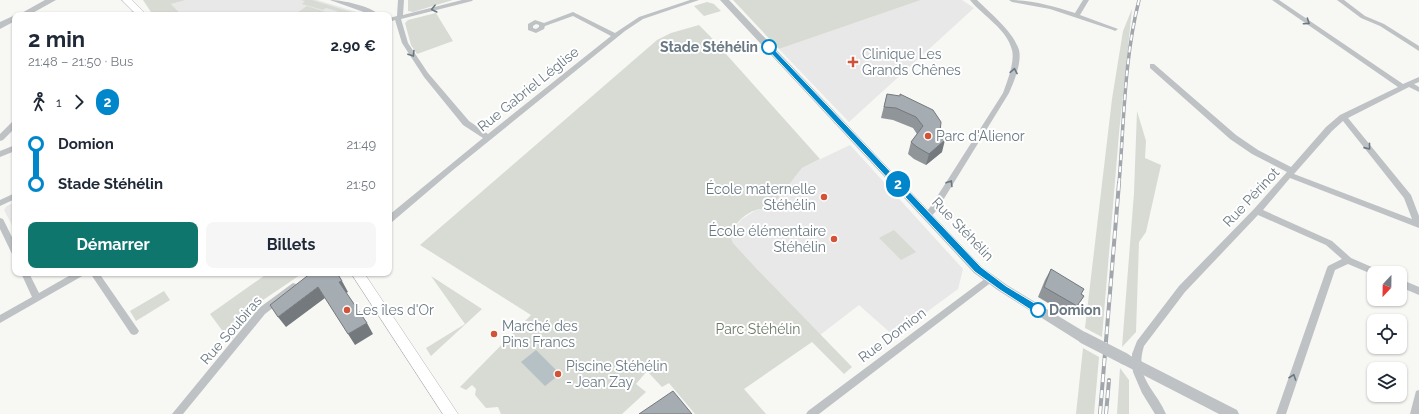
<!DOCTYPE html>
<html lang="fr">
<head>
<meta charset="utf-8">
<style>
  :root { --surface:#fff; --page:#f6f6f7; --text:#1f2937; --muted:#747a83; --accent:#0f766e }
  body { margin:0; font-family:Raleway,sans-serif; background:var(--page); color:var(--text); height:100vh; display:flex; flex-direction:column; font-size:15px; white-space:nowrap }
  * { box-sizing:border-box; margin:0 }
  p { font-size:13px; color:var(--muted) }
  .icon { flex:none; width:22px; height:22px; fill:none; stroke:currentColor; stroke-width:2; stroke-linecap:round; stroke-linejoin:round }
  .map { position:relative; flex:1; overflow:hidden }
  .sheet { position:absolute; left:12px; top:12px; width:380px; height:264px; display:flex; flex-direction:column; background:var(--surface); border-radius:8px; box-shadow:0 1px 3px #0004 }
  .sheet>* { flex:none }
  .badge { padding:0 8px; border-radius:13px; font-size:14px; line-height:26px }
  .needle { width:26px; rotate:202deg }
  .controls { position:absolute; left:1367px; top:266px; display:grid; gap:8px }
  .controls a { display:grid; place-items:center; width:40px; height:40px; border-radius:8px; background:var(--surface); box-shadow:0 1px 3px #0004; font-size:20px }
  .map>.badge { position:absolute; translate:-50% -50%; box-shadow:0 0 0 2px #fff }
  .legs { display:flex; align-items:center; gap:6px; height:44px; padding:0 16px; font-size:13px }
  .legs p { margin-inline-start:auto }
  .head { display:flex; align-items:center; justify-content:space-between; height:68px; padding:0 16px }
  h1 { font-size:22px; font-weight:700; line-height:30px }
  .primary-button { display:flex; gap:8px; margin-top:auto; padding:8px 16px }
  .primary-button a { flex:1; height:46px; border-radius:8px; background:var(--accent); color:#fff; font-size:16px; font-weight:700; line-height:46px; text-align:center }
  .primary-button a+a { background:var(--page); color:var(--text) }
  ul { padding:0 16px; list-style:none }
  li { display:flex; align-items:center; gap:14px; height:40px; font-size:15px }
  li i { display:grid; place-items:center; width:6px; height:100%; margin:0 5px; background:currentColor }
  li i::after { content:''; width:10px; height:10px; margin:-5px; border:3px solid; border-radius:50%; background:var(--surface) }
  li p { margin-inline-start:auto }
  li:first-child i { background:linear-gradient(#0000 50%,currentColor 0) }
  li:last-child i { background:linear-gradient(currentColor 50%,#0000 0) }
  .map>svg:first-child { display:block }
  .built { fill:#e7e8e7 }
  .green { fill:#d7dbd4 }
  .water { fill:#b5c1c4 }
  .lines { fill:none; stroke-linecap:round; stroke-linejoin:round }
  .secondary-casing { stroke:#b1b6ba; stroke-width:1 }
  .minor { fill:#bec2c5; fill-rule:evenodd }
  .tertiary { fill:#bec2c5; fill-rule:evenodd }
  .secondary { fill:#fff; fill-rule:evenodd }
  .rail-far1-casing { stroke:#a0a6ab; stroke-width:3.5 }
  .rail-casing { stroke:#a0a6ab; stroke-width:4 }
  .rail-far1 { stroke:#fff; stroke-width:2; stroke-dasharray:6; stroke-linecap:butt }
  .rail { stroke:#fff; stroke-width:2.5; stroke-dasharray:8; stroke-linecap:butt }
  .tertiary-bridge { stroke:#bec2c5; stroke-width:12 }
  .wall { fill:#8f9599 }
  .shaded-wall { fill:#74797d }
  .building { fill:#a6adb2; stroke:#74797d }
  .oneway { stroke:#697882 }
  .line-1 { fill:#0086cb; stroke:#fff }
  .stop-1-dot { fill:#fff; stroke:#0086cb; stroke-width:2 }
  .poi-dot { fill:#d35338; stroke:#fff; stroke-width:1.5 }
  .labels { text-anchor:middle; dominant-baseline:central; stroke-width:4; stroke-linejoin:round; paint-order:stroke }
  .stop-label { font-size:14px; font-weight:bold; fill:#697882; stroke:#fff; text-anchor:end }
  .poi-label { font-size:14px; fill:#697882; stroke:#fff; text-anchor:start }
  .street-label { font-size:14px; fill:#697882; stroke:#fff }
  .park-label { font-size:14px; fill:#6c7a67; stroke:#fff }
</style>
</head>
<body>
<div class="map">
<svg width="1419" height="414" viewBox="0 0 1419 414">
  <rect width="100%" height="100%" fill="#f7f7f4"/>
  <path class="built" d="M186,0H317L367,15H182L171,4Z
    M921,0H962L974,8L849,122L779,49Z
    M850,145L963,269L958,289L894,336L859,305L820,335L756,268L733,243L729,236L731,231L742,219L756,210H769L802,168Z
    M15,202V231L4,210L7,206Z"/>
  <path class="green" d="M143,0H186L171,4L182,15H153Z
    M301,0H312L361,15H349L326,8L323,10L302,4L305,1Z
    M408,0H453L413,12L408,11Z
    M733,0H921L779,49Z
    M707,2L714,4L721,11L704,16L694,6Z
    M307,6L335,15H294Z
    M1132,9L1119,133L1102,337L1085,328L1112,99L1123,31Z
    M436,13L453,41L417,54L411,45L405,23L408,20Z
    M699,25L709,35L820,159L802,168L769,210C765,210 759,209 756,210C745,213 732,226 730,236L733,243L756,268L852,367L844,374L812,342L744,389L766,414H695L669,383L662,387L647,371L636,384L646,392L622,414H501L498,407L486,408L475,395L476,389L472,385L466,390L460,387L531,315L420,245L657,40L671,33Z
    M1137,111L1146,141L1145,158L1161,165L1146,232L1139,242L1136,332L1122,347L1134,193Z
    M894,230L916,252L901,260L879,238Z
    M268,273H303L263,300L230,341L210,314Z
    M431,276L482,309L431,356L426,348L465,324Z
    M164,291L170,300L136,321L130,311Z
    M1083,348L1099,357L1094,414H1076Z
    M1120,368L1129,380V414H1117Z"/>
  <path class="water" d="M536,350L560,374L545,386L521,362Z"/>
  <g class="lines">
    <defs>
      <path id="secondary" d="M122,0H132L147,15H137Z
        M351,273H364L458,414H443Z"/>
    </defs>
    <use href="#secondary" class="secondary-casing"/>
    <path class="minor" d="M330,0C342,0 371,6 379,15H372Z
      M398,0H404L403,15L462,0H473L472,1L401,19L408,43L428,73L469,121L488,134L611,36L573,16L545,26L544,29L536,33L528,30V24L535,20L544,23L573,12L615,33L639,17L690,0H699L643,19L625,31L453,170L392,222L389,223V215L483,138L463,125L424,77L402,43L395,20L389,22V18L397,16ZM536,24L539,25V27L536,29L533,28V26Z
      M970,0H977C991,14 1013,31 1019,50C1022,62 1014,82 1009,93L937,210C933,214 931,219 925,217L924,215L931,206L1003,93C1007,82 1015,62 1012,50C1007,29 983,16 970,0Z
      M1009,0C1032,0 1053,6 1075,13L1083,0H1089L1080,15L1118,29L1115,31L1113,30L1050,9L1012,2Z
      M1272,0H1279L1403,84L1419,77V82L1414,84L1419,87V92L1409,87L1348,118L1411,195L1419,216V228L1290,178L1263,210L1332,241L1351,258L1381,271L1382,273H1374V275L1348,264L1335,270L1286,414H1276L1327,268L1328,266L1342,259L1326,245L1258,215L1185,292L1144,346C1134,378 1155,388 1166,414H1155L1142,393L1133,372L1132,363V354L1137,341L1179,286L1254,209L1287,172L1252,154L1230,139L1150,68V64H1154L1236,135L1258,150L1291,167L1326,127L1340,115L1398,87ZM1343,121L1404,198L1412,219L1294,174L1332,131Z
      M1337,0H1344L1365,16L1384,24L1419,46V51L1380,26L1361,18Z
      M138,8L140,9V11L134,15H126Z
      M12,122H15V128L3,140L0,141V134Z
      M15,145V151L0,157V151Z
      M15,193V199L0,206V200Z
      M0,218L3,219L15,243V255L12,254L0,229Z
      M21,273H29L39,293L74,273H85L84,275L0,323V315L32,297Z
      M90,273H99L137,328L139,331L137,334L134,335L131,334Z
      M990,275L993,277L994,279L993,281L819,414H806L808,411Z
      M1400,279L1419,287V295L1400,287Z
      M293,283L296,284L297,287L296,290L265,314L183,414H172L259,308Z
      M1419,390V414H1410L1416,391Z"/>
    <path class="tertiary" d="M45,0H56L29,15H18Z
      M720,0H729L982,267L1007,285L1088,334L1090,338L1088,342L1084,343L1080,342L999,291L974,273Z
      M15,15V21L0,29V22Z
      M1125,353L1237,410L1239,414H1219L1120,363L1119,359L1120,355Z"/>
    <use href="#secondary" class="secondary"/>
    <defs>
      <path id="rail-far1" d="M1119,184C1124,123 1124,59 1139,0"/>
      <path id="rail" d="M1100,414L1119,183
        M1106,414L1109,380"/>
    </defs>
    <use href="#rail-far1" class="rail-far1-casing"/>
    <use href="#rail" class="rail-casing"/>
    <use href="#rail-far1" class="rail-far1"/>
    <use href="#rail" class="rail"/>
    <path class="tertiary-bridge" d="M1084,338L1125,359"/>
  </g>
  <path class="wall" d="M887,94L940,132L942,152L926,165L914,159L908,154L911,142L917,134L913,128L893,120L881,118Z
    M1051,269L1084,296L1070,316L1038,297L1045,280Z"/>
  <path class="shaded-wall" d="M945,140L942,152L926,165L929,154Z
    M342,281L348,292L346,293L339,282Z
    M318,287L325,298L286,327L278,317Z
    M1084,296L1077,307L1070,316Z
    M367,323L373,334L355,345L348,334Z"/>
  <path class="building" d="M887,94L900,96V94L933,110L941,122L940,132L946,133L945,140L929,154L917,147L911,142L923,126L916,117L896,108L884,107Z
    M1051,269L1084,289L1081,294L1084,296L1077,306L1044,287Z
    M311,273H337L342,281L339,282L367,323L348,334L318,287L278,317L270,305Z
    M673,391L692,414H639Z"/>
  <defs><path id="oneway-chevron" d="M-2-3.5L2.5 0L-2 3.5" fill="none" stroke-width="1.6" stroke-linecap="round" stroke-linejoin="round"/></defs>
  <g class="oneway">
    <use href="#oneway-chevron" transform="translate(434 9) rotate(166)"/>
    <use href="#oneway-chevron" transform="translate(1307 22) rotate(34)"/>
    <use href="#oneway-chevron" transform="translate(412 54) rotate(58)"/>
    <use href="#oneway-chevron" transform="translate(1014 71) rotate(-79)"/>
    <use href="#oneway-chevron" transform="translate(1368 147) rotate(51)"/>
    <use href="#oneway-chevron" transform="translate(950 183) rotate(-58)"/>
    <use href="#oneway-chevron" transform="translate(1293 377) rotate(-71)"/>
  </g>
  <path class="line-1" d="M767,46H771L981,267L1006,286L1041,307V312H1034L1000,290L975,272L767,49Z"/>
  <g class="stop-1-dot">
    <circle cx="769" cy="47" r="7"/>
    <circle cx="1038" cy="310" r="7"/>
  </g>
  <g class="poi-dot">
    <path d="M851 56h4v4h4v4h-4v4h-4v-4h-4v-4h4z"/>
    <circle cx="928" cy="136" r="4"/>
    <circle cx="824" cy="197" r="4"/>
    <circle cx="834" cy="239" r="4"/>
    <circle cx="347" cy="310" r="4"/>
    <circle cx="494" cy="334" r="4"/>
    <circle cx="558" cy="374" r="4"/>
  </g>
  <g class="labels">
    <g class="stop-label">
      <text x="758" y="47">Stade Stéhélin</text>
      <text x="1049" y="310" text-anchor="start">Domion</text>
    </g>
    <g class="poi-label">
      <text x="862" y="54">Clinique Les<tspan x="862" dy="16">Grands Chênes</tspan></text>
      <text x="936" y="136">Parc d'Alienor</text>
      <text x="816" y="189" text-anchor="end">École maternelle<tspan x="816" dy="16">Stéhélin</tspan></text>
      <text x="826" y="231" text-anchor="end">École élémentaire<tspan x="826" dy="16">Stéhélin</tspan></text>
      <text x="355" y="310">Les îles d'Or</text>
      <text x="502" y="326">Marché des<tspan x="502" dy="16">Pins Francs</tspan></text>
      <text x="566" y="366">Piscine Stéhélin<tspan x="566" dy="16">- Jean Zay</tspan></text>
    </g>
    <g class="street-label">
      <text transform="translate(528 89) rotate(-39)">Rue Gabriel Léglise</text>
      <text transform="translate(1251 197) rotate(-47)">Rue Périnot</text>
      <text transform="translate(963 229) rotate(46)">Rue Stéhélin</text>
      <text transform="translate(231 330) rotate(-49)">Rue Soubiras</text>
      <text transform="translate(892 335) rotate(-37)">Rue Domion</text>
    </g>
    <g class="park-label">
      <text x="758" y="329">Parc Stéhélin</text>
    </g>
  </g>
</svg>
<div class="controls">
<a><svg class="needle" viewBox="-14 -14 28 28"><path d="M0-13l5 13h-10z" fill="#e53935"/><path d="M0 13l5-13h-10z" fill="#747a83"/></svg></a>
<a><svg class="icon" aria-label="locate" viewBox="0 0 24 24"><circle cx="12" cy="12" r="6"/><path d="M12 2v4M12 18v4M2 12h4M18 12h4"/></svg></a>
<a><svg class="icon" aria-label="layers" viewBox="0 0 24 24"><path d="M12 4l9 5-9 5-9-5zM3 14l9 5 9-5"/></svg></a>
</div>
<b class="badge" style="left:898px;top:184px;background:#0086cb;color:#fff">2</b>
<section class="sheet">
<div class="head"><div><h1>2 min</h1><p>21:48 – 21:50 · Bus</p></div><b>2.90 €</b></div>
<div class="legs"><svg class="icon" aria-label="walk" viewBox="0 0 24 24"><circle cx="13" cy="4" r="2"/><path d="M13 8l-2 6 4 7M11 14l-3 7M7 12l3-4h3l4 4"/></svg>1<svg class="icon" aria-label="forward" viewBox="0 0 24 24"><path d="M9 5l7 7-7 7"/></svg><b class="badge" style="background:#0086cb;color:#fff">2</b></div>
<ul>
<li><i style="color:#0086cb"></i><b>Domion</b><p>21:49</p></li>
<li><i style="color:#0086cb"></i><b>Stade Stéhélin</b><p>21:50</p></li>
</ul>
<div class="primary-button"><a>Démarrer</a><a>Billets</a></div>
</section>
</div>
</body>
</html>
